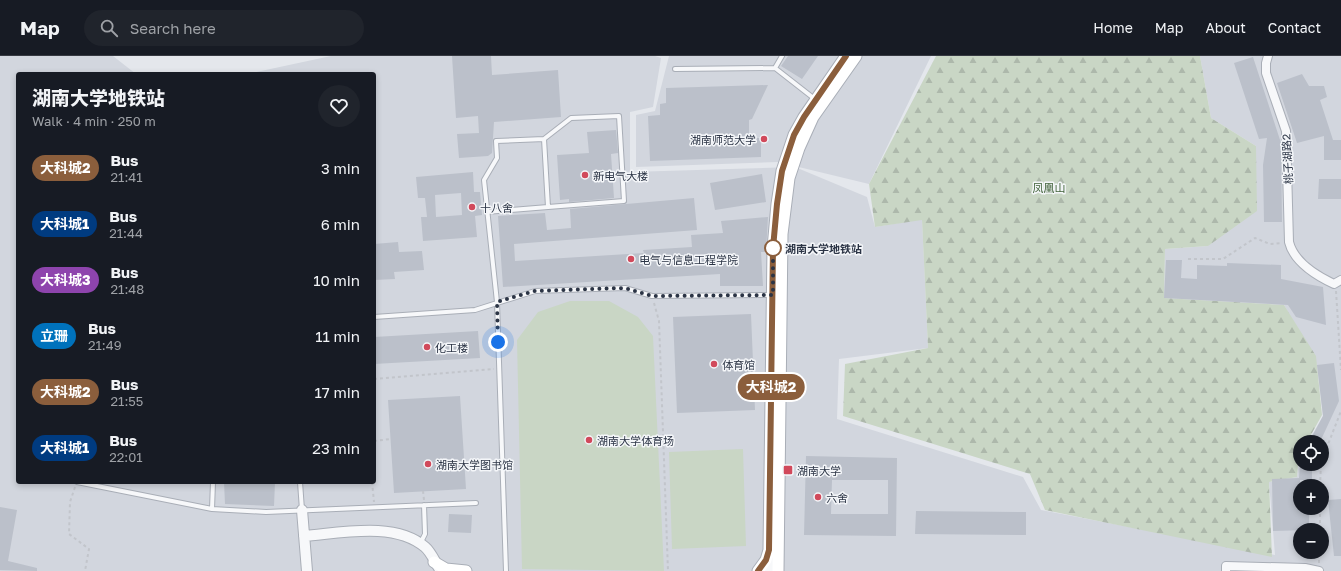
<!DOCTYPE html>
<html lang="en">
<head>
<meta charset="utf-8">
<style>
  :root { --surface:#171b24; --page:#20242c; --text:#f1f3f6; --muted:#9ea1a6; --line:#363941 }
  body { margin:0; font-family:"Golos Text","Noto Sans SC",sans-serif; background:var(--page); color:var(--text); height:100vh; display:flex; flex-direction:column; font-size:15px; white-space:nowrap }
  * { box-sizing:border-box; margin:0 }
  p { font-size:13px; color:var(--muted) }
  .icon { flex:none; width:22px; height:22px; fill:none; stroke:currentColor; stroke-width:2; stroke-linecap:round; stroke-linejoin:round }
  .map { position:relative; flex:1; overflow:hidden }
  .sheet { position:absolute; left:16px; top:16px; width:360px; height:412px; display:flex; flex-direction:column; background:var(--surface); border-radius:4px; box-shadow:0 2px 6px #0003 }
  .sheet>* { flex:none }
  .badge { padding:0 8px; border-radius:13px; font-size:14px; line-height:26px }
  .buttons { position:absolute; left:1293px; top:379px; display:grid; gap:8px }
  .buttons a { display:grid; place-items:center; width:36px; height:36px; border-radius:50%; background:var(--surface); box-shadow:0 2px 6px #0003; font-size:20px }
  .you { position:absolute; width:20px; height:20px; margin:-10px; border:3px solid #fff; border-radius:50%; background:#1a73e8; box-shadow:0 0 0 6px #1a73e833 }
  .map>.badge { position:absolute; translate:-50% -50%; box-shadow:0 0 0 2px #fff }
  .round { display:grid; place-items:center; flex:none; width:42px; height:42px; border-radius:21px; background:var(--page) }
  .summary { display:flex; align-items:center; justify-content:space-between; height:68px; padding:0 16px }
  h1 { font-size:19px; font-weight:800; line-height:30px }
  ul { padding:0; list-style:none }
  li { display:flex; align-items:center; gap:12px; height:56px; padding:0 16px }
  li div { flex:1 }
  li b { display:block; font-size:15px }
  li em { font-style:normal }
  li .badge { min-width:44px; font-weight:700; text-align:center }
  header { display:flex; align-items:center; gap:24px; box-sizing:border-box; height:56px; padding:0 20px; background:var(--surface); border-bottom:1px solid var(--line) }
  header strong { font-size:19px }
  nav { display:flex; gap:22px; margin-inline-start:auto; font-size:14px }
  .search { width:280px; height:36px; background:var(--page); display:flex; align-items:center; gap:10px; box-sizing:border-box; padding:0 14px; border-radius:22px; color:var(--muted); font-size:15px }
  .map>svg:first-child { display:block }
  .built { fill:#d2d6de; fill-rule:evenodd }
  .forest { fill:url(#forest-firs) }
  .pitch { fill:#c9d6c5 }
  .building { fill:#bbc0ca; fill-rule:evenodd }
  .lines { fill:none; stroke-linecap:round; stroke-linejoin:round }
  .service-casing { stroke:#a9aeb7; stroke-width:6 }
  .minor-casing { stroke:#a9aeb7; stroke-width:10 }
  .tertiary-casing { stroke:#a9aeb7; stroke-width:12 }
  .secondary-casing { stroke:#a9aeb7; stroke-width:13 }
  .path { stroke:#c2c5cb; stroke-width:2; stroke-dasharray:3 3; stroke-linecap:butt }
  .service { stroke:#f7f8fa; stroke-width:4 }
  .minor { stroke:#f7f8fa; stroke-width:8 }
  .tertiary { stroke:#f7f8fa; stroke-width:10 }
  .secondary { stroke:#fff; stroke-width:11 }
  .line-casing { stroke:#fff; stroke-width:9 }
  .line { stroke:#8b5e3c; stroke-width:6 }
  .walk { stroke:#2b3445; stroke-width:4; stroke-dasharray:0 7.2 }
  .poi-dot { fill:#d1495b; stroke:#f4f6f9; stroke-width:1.5 }
  .stop-dot { fill:#fff; stroke:#8b5e3c; stroke-width:2 }
  .labels { text-anchor:middle; dominant-baseline:central; stroke-width:3; stroke-linejoin:round; paint-order:stroke }
  .poi-label { font-size:11px; fill:#2b3445; stroke:#f4f6f9; text-anchor:start }
  .street-label { font-size:11px; fill:#2b3445; stroke:#f4f6f9 }
  .park-label { font-size:11px; fill:#3f6138; stroke:#f4f6f9 }
  .stop-label { font-size:11px; font-weight:bold; fill:#2b3445; stroke:#f4f6f9; text-anchor:start }
</style>
</head>
<body>
<header>
<strong>Map</strong>
<div class="search"><svg class="icon" aria-label="search" viewBox="0 0 24 24"><circle cx="10" cy="10" r="6"/><path d="M15 15l6 6"/></svg>Search here</div>
<nav><a>Home</a><a>Map</a><a>About</a><a>Contact</a></nav>
</header>
<div class="map">
<svg width="1341" height="515" viewBox="0 0 1341 515">
  <defs>
    <pattern id="forest-firs" width="22" height="20" patternUnits="userSpaceOnUse"><rect width="22" height="20" fill="#c9d6c5"/><path d="M5 1l3.5 6h-7zM16 11l3.5 6h-7z" fill="#adb8ab"/></pattern>
  </defs>
  <rect width="100%" height="100%" fill="#e4e7ec"/>
  <path class="built" d="M0,0H113L136,18H18V426H374V18H247L331,0H655L661,2L653,51L630,56V116L795,111L867,141L875,171L922,163L928,292L839,303L837,363L1023,421L1041,454L1275,499L1269,426L1297,421L1300,399V408H1322V386H1308L1323,360L1317,309L1284,249L1164,242L1165,193L1208,190L1256,90L1211,62L1200,0H1341V515H0ZM1300,430H1322V452H1300ZM1300,474H1322V496H1300Z
    M669,0H931L869,128L778,106L636,111V59L655,55Z"/>
  <path class="forest" d="M936,0H1200L1211,62L1256,90L1257,155L1208,190L1165,193L1164,242L1284,249L1316,300L1322,359L1307,386H1300L1297,421L1269,426L1272,501L1045,454L1030,418L843,360L845,308L928,292L922,164L875,171L869,128Z"/>
  <path class="pitch" d="M570,245H609L638,261L653,280L664,515L522,513L517,284L538,256Z
    M743,393L746,490L672,493L669,396Z"/>
  <path class="building" d="M452,0H491L492,19L558,14L561,61L494,66L492,97L488,100L459,102L457,78L479,77L478,60L456,62Z
    M788,0H818L802,23L781,10Z
    M1253,1L1281,87L1282,166H1264L1263,109L1267,82L1259,83L1234,7Z
    M1302,18L1309,30H1324L1327,41L1320,44L1333,84H1341V104H1324V80L1297,87L1277,27Z
    M768,29L752,63L749,64V82H761V101L650,105L648,60L660,59V48L666,47V32Z
    M616,74L618,97L611,98L614,142L569,146V143L560,144L557,99L589,97L587,76Z
    M473,116L474,136H480L482,159L475,160L477,181L423,185L421,161H427L425,142H418L416,121ZM461,137L462,159L436,161L435,139Z
    M762,118L766,146L715,154L710,127Z
    M1319,123H1341V143H1318Z
    M694,142L697,174L514,188L515,205L644,197L643,194L692,191L691,179L723,177L721,165L768,161L766,196H761L763,230H720V218L503,231L498,160L545,157L547,174L571,172L570,153Z
    M398,186L399,196L422,195L424,214L394,216L395,223L374,224V188Z
    M1166,204H1182L1181,222L1197,223V209L1227,210V207L1281,209V223L1323,231L1326,269L1296,261L1288,249L1164,242Z
    M751,258L755,354L677,357L673,261Z
    M478,275L480,302L374,308V281Z
    M1334,307L1339,345L1320,386H1309L1323,360L1317,309Z
    M460,340L466,433L394,437L388,344Z
    M806,400L897,402L896,480L804,479ZM832,424H888V458H831Z
    M1300,408H1312V424H1300V452H1309V474L1273,475L1272,423L1299,422Z
    M224,426H275L274,450L225,448Z
    M1341,443V500H1334L1328,444Z
    M0,451L17,454L8,505L37,512V515L0,514Z
    M916,455L1026,456V479L915,478Z
    M449,458L472,459L471,477L448,476Z"/>
  <g class="lines">
    <defs>
      <path id="service" d="M782,0L775,12L816,44
        M675,13L775,12
        M486,156L548,151L544,83
        M374,261L475,254L535,235L625,232L652,240L771,239
        M77,426L212,453L266,456L476,447
        M300,426L302,454
        M212,453L213,426
        M420,488L425,478L424,449
        M506,515L497,246L484,124L497,102L496,85L544,83L571,62L619,60L624,145L548,151"/>
      <path id="minor" d="M1268,0L1266,7V17L1286,75L1289,186C1294,206 1317,220 1334,228L1341,224
        M1226,515V510L1305,512L1319,515"/>
      <path id="tertiary" d="M302,454L307,515
        M304,480C341,477 395,465 425,491C431,496 435,506 439,512
        M769,515V496"/>
      <path id="secondary" d="M434,506L446,513L466,515
        M758,515L766,504L769,494L773,192L777,148L782,115L794,79L804,61L846,0
        M778,515L782,178L789,122L799,92L813,61L856,0"/>
    </defs>
    <use href="#service" class="service-casing"/>
    <use href="#minor" class="minor-casing"/>
    <use href="#tertiary" class="tertiary-casing"/>
    <use href="#secondary" class="secondary-casing"/>
    <path class="path" d="M1188,203H1223L1255,182L1270,188L1282,187
      M1336,235L1341,314
      M654,247L659,265L668,515
      M374,323L494,313
      M374,385L390,383
      M1322,404L1341,355
      M372,426L374,446
      M1320,430L1321,408
      M75,431L70,446L69,478L89,493L85,515
      M423,435L424,444
      M1320,452V474
      M1319,507V496"/>
    <use href="#service" class="service"/>
    <use href="#minor" class="minor"/>
    <use href="#tertiary" class="tertiary"/>
    <use href="#secondary" class="secondary"/>
  </g>
  <g class="lines">
    <defs>
      <path id="line" d="M758,515L766,504L769,494L773,192L777,148L782,115L794,79L804,61L846,0"/>
    </defs>
    <use href="#line" class="line-casing"/>
    <use href="#line" class="line"/>
    <path class="walk" d="M498,286L497,246L535,235L625,232L652,240L773,239V192"/>
  </g>
  <g class="poi-dot">
    <circle cx="764" cy="83" r="4"/>
    <circle cx="585" cy="119" r="4"/>
    <circle cx="472" cy="151" r="4"/>
    <circle cx="631" cy="203" r="4"/>
    <circle cx="427" cy="291" r="4"/>
    <circle cx="714" cy="308" r="4"/>
    <circle cx="589" cy="384" r="4"/>
    <circle cx="428" cy="408" r="4"/>
    <rect x="783" y="409" width="10" height="10" rx="2"/>
    <circle cx="818" cy="441" r="4"/>
  </g>
  <circle class="stop-dot" cx="773" cy="192" r="8"/>
  <g class="labels">
    <g class="poi-label">
      <text x="756" y="83" text-anchor="end">湖南师范大学</text>
      <text x="593" y="119">新电气大楼</text>
      <text x="480" y="151">十八舍</text>
      <text x="639" y="203">电气与信息工程学院</text>
      <text x="435" y="291">化工楼</text>
      <text x="722" y="308">体育馆</text>
      <text x="597" y="384">湖南大学体育场</text>
      <text x="436" y="408">湖南大学图书馆</text>
      <text x="797" y="414">湖南大学</text>
      <text x="826" y="441">六舍</text>
    </g>
    <g class="street-label">
      <text transform="translate(1287 103) rotate(-93)">桃子湖路2</text>
    </g>
    <g class="park-label">
      <text x="1049" y="131">凤凰山</text>
    </g>
    <g class="stop-label">
      <text x="785" y="192">湖南大学地铁站</text>
    </g>
  </g>
</svg>
<div class="buttons">
<a><svg class="icon" aria-label="locate" viewBox="0 0 24 24"><circle cx="12" cy="12" r="6"/><path d="M12 2v4M12 18v4M2 12h4M18 12h4"/></svg></a>
<a>+</a>
<a>−</a>
</div>
<div class="you" style="left:498px;top:286px"></div>
<b class="badge" style="left:771px;top:331px;background:#8b5e3c;color:#fff">大科城2</b>
<section class="sheet">
<div class="summary"><div><h1>湖南大学地铁站</h1><p>Walk · 4 min · 250 m</p></div><a class="round"><svg class="icon" aria-label="heart" viewBox="0 0 24 24"><path d="M12 20l-8-8c-3-5 5-10 8-4 3-6 11-1 8 4z"/></svg></a></div>
<ul>
<li><span class="badge" style="background:#8b5e3c;color:#fff">大科城2</span><div><b>Bus</b><p>21:41</p></div><em>3 min</em></li>
<li><span class="badge" style="background:#003b80;color:#fff">大科城1</span><div><b>Bus</b><p>21:44</p></div><em>6 min</em></li>
<li><span class="badge" style="background:#8e44ad;color:#fff">大科城3</span><div><b>Bus</b><p>21:48</p></div><em>10 min</em></li>
<li><span class="badge" style="background:#0072bc;color:#fff">立珊</span><div><b>Bus</b><p>21:49</p></div><em>11 min</em></li>
<li><span class="badge" style="background:#8b5e3c;color:#fff">大科城2</span><div><b>Bus</b><p>21:55</p></div><em>17 min</em></li>
<li><span class="badge" style="background:#003b80;color:#fff">大科城1</span><div><b>Bus</b><p>22:01</p></div><em>23 min</em></li>
</ul>
</section>
</div>
</body>
</html>
